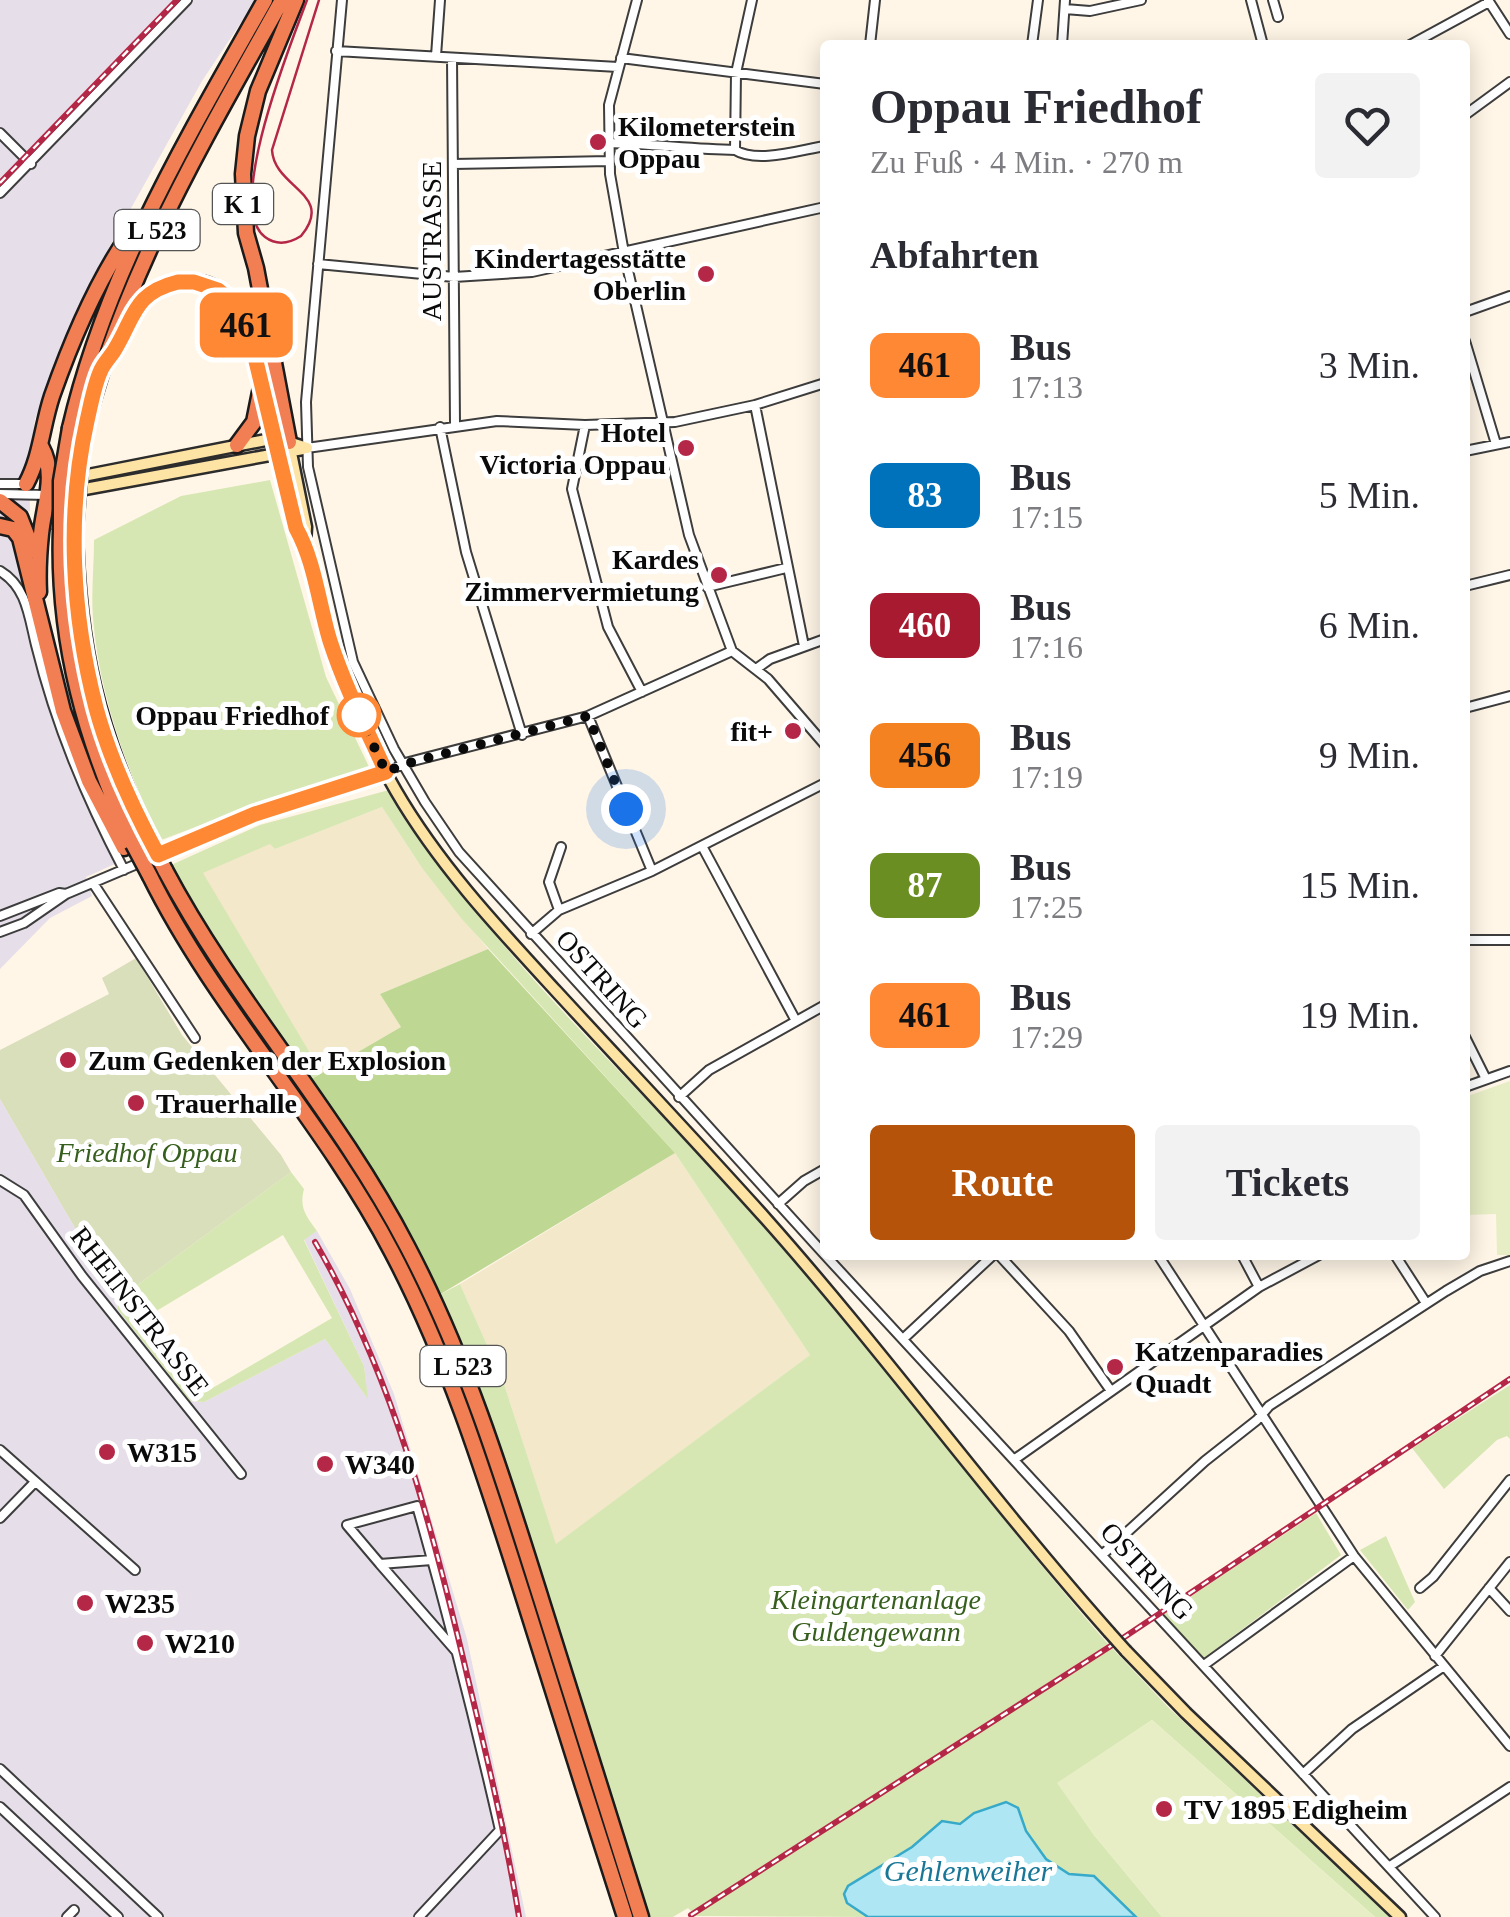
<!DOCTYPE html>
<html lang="de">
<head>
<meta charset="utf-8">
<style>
  :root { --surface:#fff; --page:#f2f2f3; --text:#2b2b33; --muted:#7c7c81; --accent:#b45309 }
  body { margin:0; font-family:Georgia,serif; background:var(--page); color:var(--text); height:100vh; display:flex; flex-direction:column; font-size:38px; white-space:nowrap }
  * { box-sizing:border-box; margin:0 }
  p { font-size:32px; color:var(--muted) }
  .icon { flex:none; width:55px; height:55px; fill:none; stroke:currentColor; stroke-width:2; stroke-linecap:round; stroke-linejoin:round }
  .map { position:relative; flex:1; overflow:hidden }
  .panel { position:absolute; left:820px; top:40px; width:650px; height:1220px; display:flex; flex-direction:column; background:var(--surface); border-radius:10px; box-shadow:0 5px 25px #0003 }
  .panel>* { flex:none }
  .badge { padding:0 20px; border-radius:15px; font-size:35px; line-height:65px }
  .you { position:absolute; width:50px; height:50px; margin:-25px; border:8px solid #fff; border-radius:50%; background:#1a73e8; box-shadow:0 0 0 15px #1a73e833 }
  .map>.badge { position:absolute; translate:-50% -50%; box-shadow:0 0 0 5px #fff }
  h2 { padding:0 50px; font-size:38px; line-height:90px }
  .round { display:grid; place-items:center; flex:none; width:105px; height:105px; border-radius:10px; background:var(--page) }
  .overview { display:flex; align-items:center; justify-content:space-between; height:170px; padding:0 50px }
  h1 { font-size:48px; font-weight:700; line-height:75px }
  .action { display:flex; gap:20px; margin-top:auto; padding:20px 50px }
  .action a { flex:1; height:115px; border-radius:10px; background:var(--accent); color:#fff; font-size:40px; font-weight:700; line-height:115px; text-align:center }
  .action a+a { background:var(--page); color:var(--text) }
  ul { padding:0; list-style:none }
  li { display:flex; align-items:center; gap:30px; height:130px; padding:0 50px }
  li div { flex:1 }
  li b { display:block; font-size:38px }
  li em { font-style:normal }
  li .badge { min-width:110px; font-weight:700; text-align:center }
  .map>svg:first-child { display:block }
  .industrial { fill:#e6dee9 }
  .farmland { fill:#f3e8c9 }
  .green { fill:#d7e7b3; fill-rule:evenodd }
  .forest { fill:#bed793 }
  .cemetery { fill:#d9debb }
  .pitch { fill:#e7eec5 }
  .water { fill:#aee6f4; stroke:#37a9c9; stroke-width:2.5 }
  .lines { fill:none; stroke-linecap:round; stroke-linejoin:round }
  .street-casing { stroke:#3d3d3d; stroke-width:12 }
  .secondary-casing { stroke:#2c2c2c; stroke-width:15 }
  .highway-casing { stroke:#1b1b1b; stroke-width:19 }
  .street { stroke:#fff; stroke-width:8 }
  .secondary { stroke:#fde3a4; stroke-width:10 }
  .highway { stroke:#f17f53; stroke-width:14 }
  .tram { stroke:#b52747; stroke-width:2.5 }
  .rail-casing { stroke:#b52747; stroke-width:6 }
  .rail { stroke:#fff; stroke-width:2.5; stroke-dasharray:8; stroke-linecap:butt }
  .secondary-bridge-casing { stroke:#2c2c2c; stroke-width:15; stroke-linecap:butt }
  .highway-bridge-casing { stroke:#1b1b1b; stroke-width:19; stroke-linecap:butt }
  .secondary-bridge { stroke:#fde3a4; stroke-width:10 }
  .highway-bridge { stroke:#f17f53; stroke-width:14 }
  .line-casing { stroke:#fff; stroke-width:22 }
  .line { stroke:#ff8834; stroke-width:15 }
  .walk { stroke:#0a0a0a; stroke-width:10; stroke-dasharray:0 18 }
  .poi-dot { fill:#b52747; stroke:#fff; stroke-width:4 }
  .stop-dot { fill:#fff; stroke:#ff8834; stroke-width:5 }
  .labels { text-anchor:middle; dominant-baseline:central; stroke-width:10; stroke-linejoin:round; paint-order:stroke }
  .shield { fill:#fff; stroke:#545454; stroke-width:2.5 }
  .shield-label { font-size:25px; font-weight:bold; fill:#0a0a0a }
  .poi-label { font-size:28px; font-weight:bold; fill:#0a0a0a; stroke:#fff; text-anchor:start }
  .street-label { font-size:28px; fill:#0a0a0a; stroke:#fff }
  .stop-label { font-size:28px; font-weight:bold; fill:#0a0a0a; stroke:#fff; text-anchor:end }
  .park-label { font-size:28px; font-style:italic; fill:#365f1d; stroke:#fff }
  .water-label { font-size:30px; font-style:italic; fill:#187697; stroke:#fff }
</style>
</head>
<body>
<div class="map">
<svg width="1510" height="1917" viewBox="0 0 1510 1917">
  <rect width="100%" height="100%" fill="#fff6e7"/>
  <path class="industrial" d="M0,0H256L202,81L91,280L35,419L29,468L30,511L11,517L49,706L70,769L117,863L86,877L92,896L50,918L0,969Z
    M0,1099L117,1300L118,1310L190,1401L204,1402L325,1339L367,1397L364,1366L304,1239L317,1231L350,1289L394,1394L467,1639L526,1917H0Z"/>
  <path class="farmland" d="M382,807L422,868L488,949L380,994L401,1027L322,1073L202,873L271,843L275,849Z
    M675,1153L810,1355L556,1545L503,1381L460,1284Z"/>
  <path class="green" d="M270,480L326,677L371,771L252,806L161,840C127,772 99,694 93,618C91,593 94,566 94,540L181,496Z
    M389,790C494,961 650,1094 781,1244C894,1374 994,1514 1108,1644L692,1912L688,1908L673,1917H650L473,1373L439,1295L460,1284L503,1381L556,1544L810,1355L675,1153L461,918L422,868L382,807L275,849L270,844L203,873L322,1073L310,1080L199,916L171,865L260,825Z
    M291,1172L304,1189C299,1208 306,1216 317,1231L304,1240L364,1366L368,1399L325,1339L204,1402L190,1401L118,1310L117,1300ZM283,1235L332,1318L204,1393L148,1316Z
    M1510,1385V1439L1507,1436L1497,1440L1444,1489L1412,1448Z
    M1316,1513L1341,1555L1204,1658L1163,1615Z
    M1386,1536L1415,1602L1408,1610L1360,1550Z
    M1112,1648L1169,1708L1390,1917H1375L1152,1720L1058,1783L1094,1835L1162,1917H1136L1094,1876L1069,1874L1046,1859L1026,1831L1018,1808L1012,1805L974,1813L960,1824L942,1821L912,1847L848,1886L847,1903L868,1917L694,1916Z"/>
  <path class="forest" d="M488,949L675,1153L439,1295L395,1212L310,1080L401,1027L380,994Z"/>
  <path class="cemetery" d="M136,958L182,1035L281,1155L291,1172L117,1300L0,1099V1050L109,994L102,978Z"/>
  <path class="pitch" d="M1510,1081V1255H1497L1496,1214L1465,1215V1097Z
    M1152,1720L1375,1917H1162L1094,1835L1057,1783Z"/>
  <path class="water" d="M1006,1802L1018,1808L1026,1831L1046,1859L1069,1874L1094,1876L1136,1917H868L847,1903L844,1894L848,1886L912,1847L942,1821L960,1824L974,1813Z"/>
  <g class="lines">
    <defs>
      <path id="street" d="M342,0L306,402L308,467L353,662L394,749L425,802L459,852L825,1255
        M637,0L609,105L610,174L624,253L689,535L732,651L768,679L825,745
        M1251,0L1263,45
        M1273,0L1278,17
        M1488,0L1510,34
        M1065,9L1090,11L1141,0
        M870,45L875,0
        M1032,45L1038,0
        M1062,45L1065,0
        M1410,45L1489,2
        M336,51L618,67
        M436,56L440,0
        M452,58L455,424
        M621,58L825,84
        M1465,115L1510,82
        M0,133L31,164
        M609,143C652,144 692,149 735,150C757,164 800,150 825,146
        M735,150L736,73L752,0
        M453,164L609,161
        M0,193L187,0
        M318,264L454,277L532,272L825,207
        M1465,312L1510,296
        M1465,341L1496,444
        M755,405L804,646
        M585,425L572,489L608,627L642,692
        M440,427L466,552L522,735
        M307,448L497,421L585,425L675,422L755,405L825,383
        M1465,451L1510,442
        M0,484H26
        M0,494L48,495
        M0,571C27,587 29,617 36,645C56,726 86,797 124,870
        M1465,586L1510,575
        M707,587L786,568
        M756,669L770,659L825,639
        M1465,708L1510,696
        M588,716L652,871
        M702,846L796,1021
        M157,856L255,814L367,780L405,763L588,716L732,651
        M93,883L195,1038
        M559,910L549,882L561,847
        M0,916L59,893L66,894L144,861
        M0,932L24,923L66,894
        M531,934L559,910L652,871L825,783
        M1465,940H1510
        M1465,1037L1486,1079
        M1465,1087L1510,1071
        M679,1097L709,1070L825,1005
        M0,1180L24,1195L82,1276L241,1474
        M778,1204L804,1181L825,1169
        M825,1255L1435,1917
        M999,1255L1069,1331L1111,1391
        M1158,1255L1354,1556L1510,1746
        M1242,1255L1259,1287
        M1395,1255L1426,1303
        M903,1339L993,1255
        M0,1450L135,1570
        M1015,1459L1259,1287L1319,1255
        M0,1518L35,1482
        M1102,1555L1205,1461L1257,1420L1269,1406L1446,1291L1480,1271L1510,1261
        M380,1564L456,1651
        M1420,1588L1433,1577L1510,1480
        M1489,1588L1510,1611
        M1435,1656L1510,1562
        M1204,1665L1354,1556
        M0,1769L158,1917
        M1303,1774L1352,1729L1444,1666
        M0,1807L118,1917
        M1390,1866L1510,1787
        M67,1917L74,1910
        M419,1917L500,1830C475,1721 448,1614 417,1506L347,1525L380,1564L432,1560"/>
      <path id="secondary" d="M276,438L296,529L305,543C324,629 351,714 396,791C439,865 498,928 556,991C626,1067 697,1142 766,1219C885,1353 990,1498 1109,1632
        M290,448L306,527L305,543
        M73,478L276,438L307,448
        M74,491L303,449
        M1126,1651L1186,1713L1400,1917"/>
      <path id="highway" d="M122,333C132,308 149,287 177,283C242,273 249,340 262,385C267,402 272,420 276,438
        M70,428C106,273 187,138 265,0
        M82,442C119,282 203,142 282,0
        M289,442L256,268L246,233L243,174L247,136L258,91L296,0
        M237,445L254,422L260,392
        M26,484C41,456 42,426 52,396C71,342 96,283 128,236
        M0,501L20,517L33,550
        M0,526L13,529L20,538L63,711L89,781L124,848
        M75,528C77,646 97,730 148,837
        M61,530C57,642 86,743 133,844
        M39,592C38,572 39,553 41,534C44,503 57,475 41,446
        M165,870C235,1002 338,1113 407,1246C466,1358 503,1478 541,1599C575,1705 608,1811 641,1917
        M150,876C216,1009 323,1120 392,1252C449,1360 485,1476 522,1592C556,1700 590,1809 625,1917"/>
    </defs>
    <use href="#street" class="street-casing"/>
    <use href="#secondary" class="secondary-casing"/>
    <use href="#highway" class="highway-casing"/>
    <use href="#street" class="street"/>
    <use href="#secondary" class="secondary"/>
    <use href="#highway" class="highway"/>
    <path class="tram" d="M307,0C292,41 224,207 265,237C277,246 290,243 301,236C336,194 274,188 272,150L319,0"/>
    <defs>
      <path id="rail" d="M0,183L177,0
        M315,1242C393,1375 433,1530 468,1679C487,1757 506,1837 519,1917
        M691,1915L1120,1640L1510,1379"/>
    </defs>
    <use href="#rail" class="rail-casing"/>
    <use href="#rail" class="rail"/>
    <defs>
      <path id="secondary-bridge" d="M1109,1632L1126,1651"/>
      <path id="highway-bridge" d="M75,528L82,442
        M61,530V481L70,428
        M148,837L165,870
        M133,844L150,876"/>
    </defs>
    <use href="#secondary-bridge" class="secondary-bridge-casing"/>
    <use href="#highway-bridge" class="highway-bridge-casing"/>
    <use href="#secondary-bridge" class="secondary-bridge"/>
    <use href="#highway-bridge" class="highway-bridge"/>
  </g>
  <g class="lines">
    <defs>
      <path id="line" d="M178,282H194L218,290L231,301L249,332L296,528C315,562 319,605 330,641C345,687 366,728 386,772L255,814L158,855C133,809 110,760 96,708C72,615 66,515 87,421C91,404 94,385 101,370C104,363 110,357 114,351C135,317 133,293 178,282Z"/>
    </defs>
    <use href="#line" class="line-casing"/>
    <use href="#line" class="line"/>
    <path class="walk" d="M359,715L386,772L405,764L588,716L626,809"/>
  </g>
  <g class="poi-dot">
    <circle cx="598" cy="142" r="10"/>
    <circle cx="706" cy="274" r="10"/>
    <circle cx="686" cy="448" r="10"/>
    <circle cx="719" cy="575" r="10"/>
    <circle cx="793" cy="731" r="10"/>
    <circle cx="68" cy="1060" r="10"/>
    <circle cx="136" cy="1103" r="10"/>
    <circle cx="1115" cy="1367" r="10"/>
    <circle cx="107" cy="1452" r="10"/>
    <circle cx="325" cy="1464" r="10"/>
    <circle cx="85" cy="1603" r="10"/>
    <circle cx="145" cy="1643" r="10"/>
    <circle cx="1164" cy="1809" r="10"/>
  </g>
  <circle class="stop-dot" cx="359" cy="715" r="20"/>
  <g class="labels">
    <g class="shield">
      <rect x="213" y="184" width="60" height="40" rx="8"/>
      <rect x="114.5" y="210" width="85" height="40" rx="8"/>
      <rect x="420.5" y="1346" width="85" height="40" rx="8"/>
    </g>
    <g class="shield-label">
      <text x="243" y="204">K 1</text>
      <text x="157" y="230">L 523</text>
      <text x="463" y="1366">L 523</text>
    </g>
    <g class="poi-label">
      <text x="618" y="126">Kilometerstein<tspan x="618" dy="32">Oppau</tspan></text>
      <text x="686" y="258" text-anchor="end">Kindertagesstätte<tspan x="686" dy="32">Oberlin</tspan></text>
      <text x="666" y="432" text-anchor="end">Hotel<tspan x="666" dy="32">Victoria Oppau</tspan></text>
      <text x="699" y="559" text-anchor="end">Kardes<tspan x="699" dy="32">Zimmervermietung</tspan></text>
      <text x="773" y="731" text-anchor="end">fit+</text>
      <text x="88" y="1060">Zum Gedenken der Explosion</text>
      <text x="156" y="1103">Trauerhalle</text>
      <text x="1135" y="1351">Katzenparadies<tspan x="1135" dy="32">Quadt</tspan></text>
      <text x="127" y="1452">W315</text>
      <text x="345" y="1464">W340</text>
      <text x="105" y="1603">W235</text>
      <text x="165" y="1643">W210</text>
      <text x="1184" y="1809">TV 1895 Edigheim</text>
    </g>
    <g class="street-label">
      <text transform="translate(431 241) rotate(-90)">AUSTRASSE</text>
      <text transform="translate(602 979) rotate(48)">OSTRING</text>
      <text transform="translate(140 1311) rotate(52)">RHEINSTRASSE</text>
      <text transform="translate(1147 1571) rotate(47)">OSTRING</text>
    </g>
    <g class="stop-label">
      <text x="329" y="715">Oppau Friedhof</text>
    </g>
    <g class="park-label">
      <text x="147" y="1152">Friedhof Oppau</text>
      <text x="876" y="1599">Kleingartenanlage<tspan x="876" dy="32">Guldengewann</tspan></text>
    </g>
    <g class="water-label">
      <text x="968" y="1870">Gehlenweiher</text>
    </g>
  </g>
</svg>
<div class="you" style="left:626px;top:809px"></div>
<b class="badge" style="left:246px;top:325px;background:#ff8834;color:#111">461</b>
<section class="panel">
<div class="overview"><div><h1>Oppau Friedhof</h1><p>Zu Fuß · 4 Min. · 270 m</p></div><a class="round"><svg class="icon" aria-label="heart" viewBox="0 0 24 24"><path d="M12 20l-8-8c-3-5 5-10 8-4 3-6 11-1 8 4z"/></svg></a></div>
<h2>Abfahrten</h2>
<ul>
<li><span class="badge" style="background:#ff8834;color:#111">461</span><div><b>Bus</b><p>17:13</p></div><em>3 Min.</em></li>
<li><span class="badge" style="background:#0072bc;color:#fff">83</span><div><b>Bus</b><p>17:15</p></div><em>5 Min.</em></li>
<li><span class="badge" style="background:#a81a30;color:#fff">460</span><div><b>Bus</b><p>17:16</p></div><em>6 Min.</em></li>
<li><span class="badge" style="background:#f58220;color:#111">456</span><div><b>Bus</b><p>17:19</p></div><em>9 Min.</em></li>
<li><span class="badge" style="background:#6b8e23;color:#fff">87</span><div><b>Bus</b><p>17:25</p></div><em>15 Min.</em></li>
<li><span class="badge" style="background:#ff8834;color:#111">461</span><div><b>Bus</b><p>17:29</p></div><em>19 Min.</em></li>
</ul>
<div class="action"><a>Route</a><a>Tickets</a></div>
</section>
</div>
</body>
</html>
